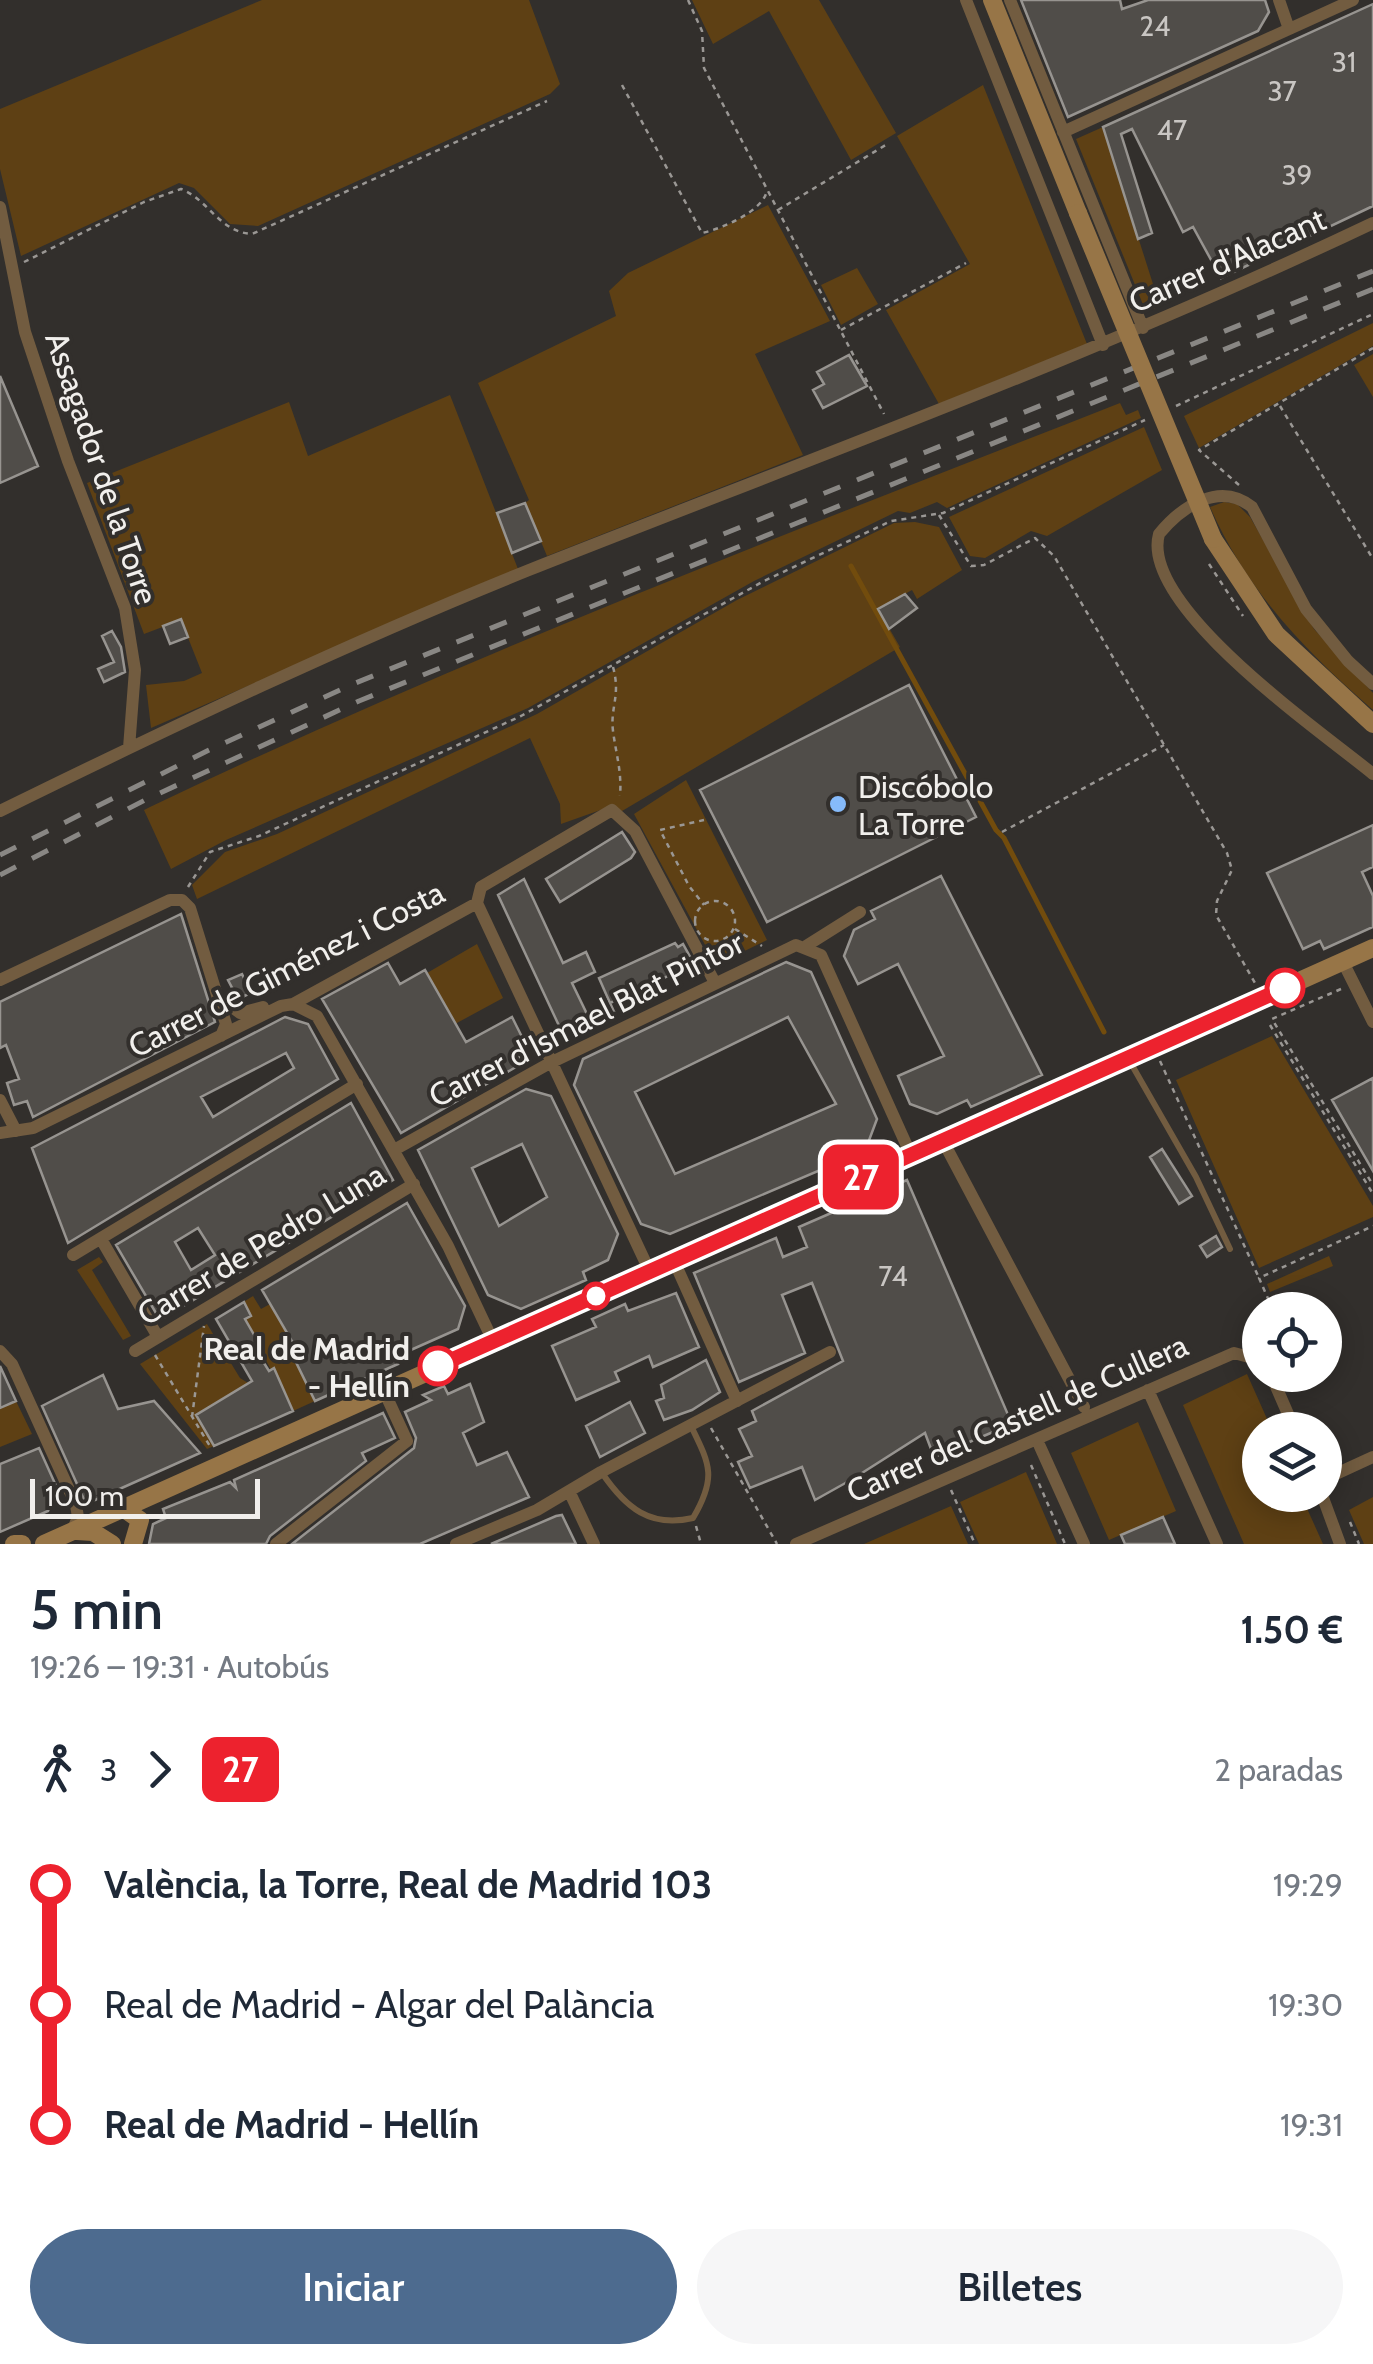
<!DOCTYPE html>
<html lang="es">
<head>
<meta charset="utf-8">
<style>
  :root { --surface:#fff; --page:#f6f6f7; --text:#1f2937; --muted:#747a83; --accent:#4d6b8f }
  body { margin:0; font-family:Cabin,sans-serif; background:var(--page); color:var(--text); height:100vh; display:flex; flex-direction:column; font-size:38px; white-space:nowrap }
  * { box-sizing:border-box; margin:0 }
  p { font-size:32px; color:var(--muted) }
  .icon { flex:none; width:55px; height:55px; fill:none; stroke:currentColor; stroke-width:2; stroke-linecap:round; stroke-linejoin:round }
  .map { position:relative; height:1544px; overflow:hidden }
  .side { display:flex; flex-direction:column; background:var(--surface); flex:1 }
  .side>* { flex:none }
  .badge { padding:0 20px; border-radius:15px; font-size:35px; line-height:65px }
  .tools { position:absolute; left:1242px; top:1292px; display:grid; gap:20px }
  .tools a { display:grid; place-items:center; width:100px; height:100px; border-radius:50%; background:var(--surface); box-shadow:0 5px 25px #0003; font-size:50px }
  .scale { position:absolute; left:30px; bottom:25px; width:230px; box-sizing:border-box; padding-left:10px; border:5px solid #f1efec; border-top:0; font-size:28px; line-height:35px; white-space:nowrap; color:#f1efec; -webkit-text-stroke:8px #322f2c; paint-order:stroke }
  .map>.badge { position:absolute; translate:-50% -50%; box-shadow:0 0 0 5px #fff }
  .legs { display:flex; align-items:center; gap:15px; height:110px; padding:0 30px; font-size:32px }
  .legs p { margin-inline-start:auto }
  .summary { display:flex; align-items:center; justify-content:space-between; height:170px; padding:0 30px }
  h1 { font-size:55px; font-weight:600; line-height:75px }
  .cta { display:flex; gap:20px; margin-top:auto; padding:20px 30px }
  .cta a { flex:1; height:115px; border-radius:60px; background:var(--accent); color:#fff; font-size:40px; font-weight:600; line-height:115px; text-align:center }
  .cta a+a { background:var(--page); color:var(--text) }
  ul { padding:0 30px; list-style:none }
  li { display:flex; align-items:center; gap:35px; height:120px; font-size:38px }
  li i { display:grid; place-items:center; width:15px; height:100%; margin:0 12px; background:currentColor }
  li i::after { content:''; width:25px; height:25px; margin:-12px; border:8px solid; border-radius:50%; background:var(--surface) }
  li p { margin-inline-start:auto }
  li:first-child i { background:linear-gradient(#0000 50%,currentColor 0) }
  li:last-child i { background:linear-gradient(currentColor 50%,#0000 0) }
  .map>svg:first-child { display:block }
  .green { fill:#5e4014 }
  .lines { fill:none; stroke-linecap:round; stroke-linejoin:round }
  .stream { stroke:#724c0d; stroke-width:5 }
  .building { fill:#504d49; stroke:#979490; stroke-width:2.5; fill-rule:evenodd }
  .path { stroke:#9a9794; stroke-width:2.5; stroke-dasharray:5 5; stroke-linecap:butt }
  .lane { stroke:#725c40; stroke-width:6 }
  .street { stroke:#725c40; stroke-width:12 }
  .secondary { stroke:#977547; stroke-width:18 }
  .rail { stroke:#898784; stroke-width:5; stroke-dasharray:18 18; stroke-linecap:butt }
  .secondary-bridge { stroke:#977547; stroke-width:18 }
  .line-1-casing { stroke:#fff; stroke-width:22 }
  .line-1 { stroke:#ed222e; stroke-width:15 }
  .poi-dot { fill:#86bbfb; stroke:#322f2c; stroke-width:4 }
  .stop-1-dot { fill:#fff; stroke:#ed222e; stroke-width:5 }
  .labels { text-anchor:middle; dominant-baseline:central; stroke-width:8; stroke-linejoin:round; paint-order:stroke }
  .number-label { font-size:28px; fill:#c9c6c3 }
  .street-label { font-size:32px; fill:#f1efec; stroke:#322f2c }
  .poi-label { font-size:32px; fill:#f1efec; stroke:#322f2c; text-anchor:start }
  .stop-label { font-size:32px; font-weight:bold; fill:#f1efec; stroke:#322f2c; text-anchor:end }
</style>
</head>
<body>
<div class="map">
<svg width="1373" height="1544" viewBox="0 0 1373 1544">
  <rect width="100%" height="100%" fill="#322f2c"/>
  <path class="green" d="M262,0H529L560,84L550,94L258,226L230,224L194,188L179,183L21,256L0,169V109Z
    M692,0H819L896,133L851,160L769,11L713,44Z
    M983,85L1087,344L939,404L886,310L970,264L897,136Z
    M1103,127L1160,306L1146,312L1076,139Z
    M768,205L830,321L755,354L803,455L547,556L525,503L529,500L478,383L616,316L609,291L628,273Z
    M857,268L878,304L841,325L821,285Z
    M1373,323V346L1199,448L1184,416Z
    M1373,354V397L1354,365Z
    M450,395L518,569L151,728L146,685L184,681L202,673L181,620L144,634L87,483L289,402L308,456Z
    M1120,403L1126,415L1138,410L1141,418L947,508L937,502L910,513L898,511L754,581L528,708L226,840L171,869L144,810L150,807C466,656 794,531 1120,403Z
    M1144,427L1162,470L1047,536L1031,531L985,558L970,556L949,517Z
    M1224,502L1237,504L1250,517L1314,629L1373,693V710C1305,651 1247,591 1210,507Z
    M915,522L939,527L962,570L917,599L912,590L878,609L900,647L622,811L609,807L561,824L560,804L530,738L197,899L192,885L225,852L277,834L537,714L737,600L894,523Z
    M686,780L767,940L716,965L634,814Z
    M477,944L503,998L455,1024L427,973Z
    M1272,1036L1373,1206V1217L1259,1268L1176,1080Z
    M1329,1256L1333,1266L1270,1292L1267,1284Z
    M99,1257L103,1262L92,1270L131,1336L123,1340L77,1270Z
    M253,1296L261,1309L270,1304L297,1350L293,1354L315,1401L293,1411L237,1306Z
    M207,1324L240,1378L248,1383L197,1415L214,1446L207,1449L140,1364Z
    M1247,1374L1272,1430H1260V1495H1301L1323,1544H1244L1183,1405Z
    M16,1401L32,1434L0,1447V1408Z
    M1138,1422L1176,1511L1109,1540L1071,1453Z
    M1026,1472L1057,1544H979L960,1502Z
    M1373,1497V1544H1364L1349,1510Z
    M951,1506L968,1544H864Z"/>
  <g class="lines">
    <path class="stream" d="M851,566L996,830L1004,838L1104,1032"/>
  </g>
  <path class="building" d="M1021,0H1120L1122,9L1148,0H1265L1269,12L1258,31L1068,117Z
    M1373,4V206L1221,278L1193,227L1183,232L1132,129L1121,134L1152,233L1138,239L1103,127Z
    M849,355L867,386L823,408L813,390L824,384L817,372Z
    M0,376L38,466L0,483Z
    M525,503L541,541L512,553L497,513Z
    M905,594L917,608L889,629L878,609Z
    M181,619L188,637L170,644L163,626Z
    M112,631L121,647L125,672L104,682L98,669L114,662L102,636Z
    M909,685L976,817L767,922L700,790Z
    M1373,825V867L1362,872L1373,896V927L1324,949L1320,941L1303,949L1267,873Z
    M622,832L635,852L631,858L560,902L546,879Z
    M941,876L1042,1075L971,1107L967,1100L937,1114L910,1104L898,1076L944,1056L898,964L858,984L844,956L854,930L875,919L871,911Z
    M524,879L563,963L586,952L595,972L572,983L587,1014L610,1003L615,1014L574,1034L561,1030L498,895Z
    M181,914L215,1022L33,1117L27,1101L14,1105L7,1083L19,1079L6,1045L0,1048V1002Z
    M675,943L678,947L683,944L694,964L610,1003L599,978Z
    M786,962L811,972L877,1119L865,1151L670,1234L641,1224L574,1085L583,1059ZM788,1017L836,1104L675,1174L635,1092Z
    M388,963L400,984L425,970L466,1042L512,1017L524,1041L516,1067L401,1133L322,999Z
    M242,974L251,993L238,999L228,980Z
    M285,1017L308,1024L338,1079L68,1243L32,1148ZM286,1053L294,1068L213,1117L201,1097Z
    M1373,1078V1171L1332,1100Z
    M526,1089L551,1096L618,1234L608,1260L583,1272L586,1280L521,1309L488,1295L418,1150ZM522,1144L547,1197L499,1226L472,1168Z
    M351,1103L393,1180L160,1320L116,1245ZM198,1228L215,1255L191,1270L175,1242Z
    M1162,1149L1192,1196L1179,1204L1150,1157Z
    M907,1180L1012,1424L934,1457L925,1433L862,1473L860,1481L852,1485L849,1481L815,1500L802,1467L750,1488L738,1462L752,1456L739,1429L756,1421L752,1411L843,1361L812,1283L782,1295L805,1353L739,1382L694,1273L776,1238L783,1257L807,1247L799,1227Z
    M407,1203L465,1306L458,1329L395,1357L398,1364L315,1401L292,1354L297,1350L262,1290Z
    M1216,1236L1222,1247L1207,1257L1200,1246Z
    M676,1293L699,1347L653,1367L649,1356L615,1372L619,1381L576,1400L552,1346L596,1327L592,1319L625,1304L628,1311Z
    M244,1302L251,1316L245,1319L257,1340L252,1344L269,1371L274,1368L293,1411L214,1446L196,1415L252,1381L216,1319Z
    M706,1360L720,1392L692,1410L664,1420L656,1401L664,1398L661,1385Z
    M0,1366L16,1401L0,1408Z
    M103,1375L118,1409L154,1401L200,1453L86,1504L42,1406Z
    M470,1384L484,1422L463,1433L477,1465L507,1452L529,1497L420,1544H292L414,1448L416,1438L405,1412L431,1400L423,1395L444,1386L448,1394Z
    M630,1402L645,1433L600,1457L586,1426Z
    M383,1413L395,1438L362,1453L366,1461L270,1536L266,1544H149L153,1524L166,1518L163,1509L230,1482L236,1488L234,1480Z
    M39,1448L57,1488L48,1511L0,1532V1464Z
    M562,1515L576,1544H491L556,1516Z
    M1163,1517L1175,1544H1125L1121,1535Z"/>
  <g class="lines">
    <path class="path" d="M688,0L702,31L704,68L884,414
      M622,85L702,233C721,229 764,211 767,190
      M778,210L889,143
      M24,262L144,202L181,189C209,200 219,232 252,234L547,101
      M841,330L966,263
      M1176,406L1373,314
      M1280,406L1373,559
      M1239,485L1199,450L1373,348
      M939,515L971,566L984,565L1035,538L1054,556L1227,853L1232,870L1217,901L1216,915L1255,983
      M1209,564L1243,616
      M613,667C621,696 610,707 613,731C616,754 622,772 620,796
      M704,820L660,830L689,886L704,905
      M1002,832L1164,745
      M188,887L210,852L259,836L521,716L764,581L891,521L943,513L1145,420
      M695 921a20 20 0 1 1 40 0a20 20 0 1 1-40 0Z
      M735,929L762,946
      M1341,989L1272,1019L1373,1185
      M1270,1025L1373,1194
      M1160,1061L1259,1278
      M1273,1310L1259,1278L1373,1226
      M155,1355L211,1448
      M192,1417L204,1326
      M711,1428L777,1544
      M1031,1465L1065,1544
      M951,1490L975,1544
      M1350,1522L1359,1544
      M696,1526L701,1544"/>
    <path class="lane" d="M1129,1060L1196,1177L1230,1249
      M602,1473C626,1508 650,1528 693,1518C717,1477 710,1465 691,1426"/>
    <path class="street" d="M966,0L1103,345
      M1010,0L1143,328
      M1279,0L1289,29
      M1063,132L1353,0
      M0,207L25,332L68,461L125,608L135,670L129,748
      M1373,684L1348,661L1306,609L1252,507C1220,481 1182,506 1159,534C1139,606 1322,732 1373,774
      M0,811C173,726 350,642 529,570C812,458 1098,354 1373,223
      M477,903L650,1272
      M477,903L481,887L612,810L635,831L714,981
      M806,946L860,912
      M1343,962L1373,1022
      M0,980L170,900H182L190,908L226,1024L221,1036
      M220,998L240,1013L263,1007
      M293,1004L317,1016L448,1246L493,1341
      M0,1100L16,1131
      M0,1133L33,1128L281,1006L293,1004L477,903
      M943,1141L1084,1407
      M394,1150L550,1063L796,945L821,955L911,1155
      M101,1239L158,1337
      M73,1255L357,1084
      M674,1261L737,1401
      M0,1351L12,1364L76,1505L78,1517L72,1532
      M135,1351L414,1184
      M1271,1375L1295,1430
      M1148,1390L1217,1544
      M1037,1440L1084,1544
      M1325,1479L1373,1457
      M570,1493L594,1544
      M1322,1495L1340,1544
      M276,1544L407,1441L384,1391
      M456,1544L537,1510L601,1472L830,1352
      M796,1544L1234,1353L1260,1360"/>
    <path class="secondary" d="M992,0L1078,213
      M1213,539L1276,634L1373,724
      M123,1508L140,1520L133,1544
      M77,1531L93,1532L112,1544
      M14,1544H22
      M44,1544L1373,948"/>
    <path class="rail" d="M0,855L209,750L353,684L1373,271
      M0,875L147,799L359,701L1373,289"/>
    <path class="secondary-bridge" d="M1078,213L1213,539"/>
  </g>
  <g class="lines">
    <defs>
      <path id="line-1" d="M438,1366L1285,988"/>
    </defs>
    <use href="#line-1" class="line-1-casing"/>
    <use href="#line-1" class="line-1"/>
  </g>
  <circle class="poi-dot" cx="838" cy="804" r="10"/>
  <g class="stop-1-dot">
    <circle cx="1285" cy="988" r="18"/>
    <circle cx="596" cy="1296" r="12"/>
    <circle cx="438" cy="1366" r="18"/>
  </g>
  <g class="labels">
    <g class="number-label">
      <text x="1155" y="26">24</text>
      <text x="1344" y="62">31</text>
      <text x="1282" y="91">37</text>
      <text x="1172" y="130">47</text>
      <text x="1297" y="175">39</text>
      <text x="893" y="1276">74</text>
    </g>
    <g class="street-label">
      <text transform="translate(1227 260) rotate(-24)">Carrer d'Alacant</text>
      <text transform="translate(102 468) rotate(71)">Assagador de la Torre</text>
      <text transform="translate(286 969) rotate(-27)">Carrer de Giménez i Costa</text>
      <text transform="translate(586 1019) rotate(-27)">Carrer d'Ismael Blat Pintor</text>
      <text transform="translate(261 1244) rotate(-31)">Carrer de Pedro Luna</text>
      <text transform="translate(1017 1418) rotate(-24)">Carrer del Castell de Cullera</text>
    </g>
    <g class="poi-label">
      <text x="858" y="786">Discóbolo<tspan x="858" dy="37">La Torre</tspan></text>
    </g>
    <g class="stop-label">
      <text x="410" y="1348">Real de Madrid<tspan x="410" dy="37">- Hellín</tspan></text>
    </g>
  </g>
</svg>
<div class="tools">
<a><svg class="icon" aria-label="locate" viewBox="0 0 24 24"><circle cx="12" cy="12" r="6"/><path d="M12 2v4M12 18v4M2 12h4M18 12h4"/></svg></a>
<a><svg class="icon" aria-label="layers" viewBox="0 0 24 24"><path d="M12 4l9 5-9 5-9-5zM3 14l9 5 9-5"/></svg></a>
</div>
<div class="scale">100 m</div>
<b class="badge" style="left:861px;top:1177px;background:#ed222e;color:#fff">27</b>
</div>
<section class="side">
<div class="summary"><div><h1>5 min</h1><p>19:26 – 19:31 · Autobús</p></div><b>1.50 €</b></div>
<div class="legs"><svg class="icon" aria-label="walk" viewBox="0 0 24 24"><circle cx="13" cy="4" r="2"/><path d="M13 8l-2 6 4 7M11 14l-3 7M7 12l3-4h3l4 4"/></svg>3<svg class="icon" aria-label="forward" viewBox="0 0 24 24"><path d="M9 5l7 7-7 7"/></svg><b class="badge" style="background:#ed222e;color:#fff">27</b><p>2 paradas</p></div>
<ul>
<li><i style="color:#ed222e"></i><b>València, la Torre, Real de Madrid 103</b><p>19:29</p></li>
<li><i style="color:#ed222e"></i><span>Real de Madrid - Algar del Palància</span><p>19:30</p></li>
<li><i style="color:#ed222e"></i><b>Real de Madrid - Hellín</b><p>19:31</p></li>
</ul>
<div class="cta"><a>Iniciar</a><a>Billetes</a></div>
</section>
</body>
</html>
